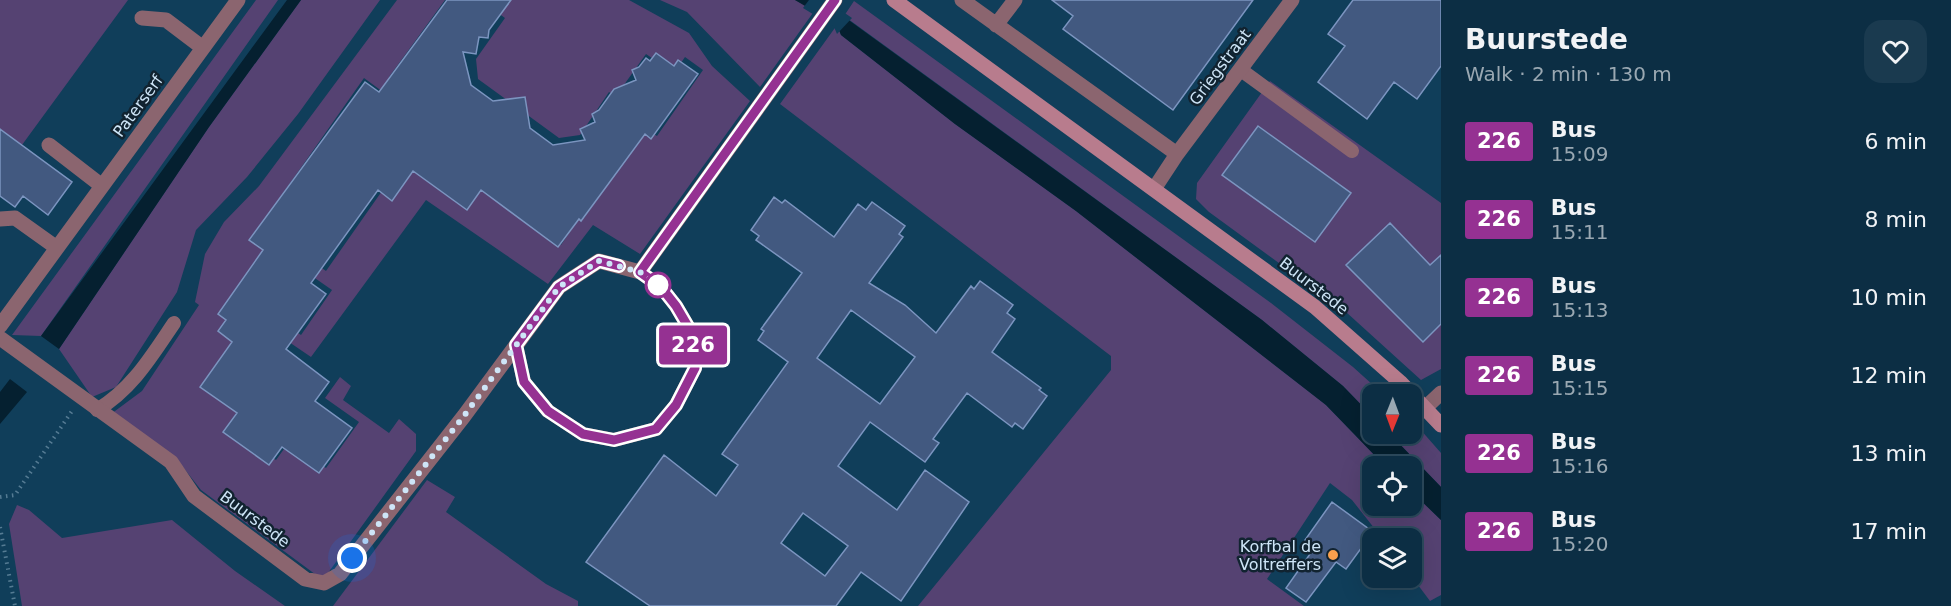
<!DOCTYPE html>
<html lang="en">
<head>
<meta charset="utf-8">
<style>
  :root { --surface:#0c2e44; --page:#1a3a4f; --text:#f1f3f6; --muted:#9aa8b2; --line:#2c4a5d }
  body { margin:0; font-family:"DejaVu Sans",sans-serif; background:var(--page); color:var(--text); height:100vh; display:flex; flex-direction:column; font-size:22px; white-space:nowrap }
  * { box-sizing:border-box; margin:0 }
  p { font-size:20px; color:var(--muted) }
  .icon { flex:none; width:33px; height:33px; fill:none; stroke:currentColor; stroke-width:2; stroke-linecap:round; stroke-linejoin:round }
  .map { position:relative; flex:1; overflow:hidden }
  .sheet { display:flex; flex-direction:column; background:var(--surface); width:510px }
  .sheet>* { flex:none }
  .badge { padding:0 12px; border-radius:4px; font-size:21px; line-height:39px }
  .needle { width:39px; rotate:181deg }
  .tools { position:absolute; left:1362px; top:384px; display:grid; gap:12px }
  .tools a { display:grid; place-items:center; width:60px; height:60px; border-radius:12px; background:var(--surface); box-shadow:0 6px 24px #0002,0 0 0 2px var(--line); font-size:30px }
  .you { position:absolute; width:30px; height:30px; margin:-15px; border:4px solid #fff; border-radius:50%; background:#1a73e8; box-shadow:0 0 0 9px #1a73e833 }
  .map>.badge { position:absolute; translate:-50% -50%; box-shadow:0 0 0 3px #fff }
  .round { display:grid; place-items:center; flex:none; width:63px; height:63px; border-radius:18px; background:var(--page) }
  .summary { display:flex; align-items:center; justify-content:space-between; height:102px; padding:0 24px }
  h1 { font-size:28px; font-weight:600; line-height:45px }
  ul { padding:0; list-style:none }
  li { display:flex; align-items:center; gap:18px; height:78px; padding:0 24px }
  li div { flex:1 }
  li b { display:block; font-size:22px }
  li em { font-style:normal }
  li .badge { min-width:66px; font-weight:700; text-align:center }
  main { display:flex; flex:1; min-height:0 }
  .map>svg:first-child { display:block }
  .green { fill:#554272 }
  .water { fill:#052030 }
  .pier { fill:#103e5a }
  .building { fill:#425980; stroke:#7c95c0; stroke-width:1.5; fill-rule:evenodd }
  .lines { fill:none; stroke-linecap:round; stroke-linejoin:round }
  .path { stroke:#557b93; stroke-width:4; stroke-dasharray:1.5 4.5; stroke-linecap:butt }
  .lane { stroke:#8b656f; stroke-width:14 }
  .street { stroke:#8b656f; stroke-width:15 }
  .secondary { stroke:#b87c8d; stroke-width:15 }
  .line-casing { stroke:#fff; stroke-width:14 }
  .line { stroke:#953192; stroke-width:9 }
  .walk { stroke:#cee5f7; stroke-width:6; stroke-dasharray:0 10.8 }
  .stop-dot { fill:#fff; stroke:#953192; stroke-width:3 }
  .poi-dot { fill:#f9a04d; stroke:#112330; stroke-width:2 }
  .labels { text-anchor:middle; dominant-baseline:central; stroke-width:5; stroke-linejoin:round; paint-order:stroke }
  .street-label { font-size:16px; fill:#cee5f7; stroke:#112330 }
  .poi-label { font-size:16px; fill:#cee5f7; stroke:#112330; text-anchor:end }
</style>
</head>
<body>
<main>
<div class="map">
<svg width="1441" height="606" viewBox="0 0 1441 606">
  <rect width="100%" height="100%" fill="#103e5a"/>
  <path class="green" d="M0,0H128L0,175Z
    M256,0H278L41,336L12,335Z
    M301,0H380L298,114L247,177L196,230L177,292L116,387L92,397L59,349L209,127Z
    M397,0H445L389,77L403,88L394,100L364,78L253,236L269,247L242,405L227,426L276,460L289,442L326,468L359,422L325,398L340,377L351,386L343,400L389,433L399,419L416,434V451L323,580L201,490L175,457L111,414L142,391L199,305L195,302L205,254L224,222L259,186Z
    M507,0H629L689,33L712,66L750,101L640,254L593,225L548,284L426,200L311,357L264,325L271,315L301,335L332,290L309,274L316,264L326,271L382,191L412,170L481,189L561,245L573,227L575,212L584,218L646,129L657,136L703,70L685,57L674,73L646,54L616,96L609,92L580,135L559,138L478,79L476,59L505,18L498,13Z
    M660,0H795L815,10L760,87L687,12Z
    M854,1L1271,303L1353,367L1383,394H1372V416L1343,386L1262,320L844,16Z
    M837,25L841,35L955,124L1076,211L1326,405L1385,466H1372V506H1412V492L1441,520V595L1430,601L1412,577V538H1382L1352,500L1330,483L1267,579L1304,606H918L1111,370V356L780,104Z
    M1270,81L1441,203V369L1421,380L1346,312L1209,212L1196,199L1197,183Z
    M1412,420L1441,453V487L1390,434H1412Z
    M427,480L455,497L446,512L546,584L578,601V606H333Z
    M17,505L29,510L62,538L172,520L235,571L285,606H22L9,524Z"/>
  <path class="water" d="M287,0H301L209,127L59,349L41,336Z
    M795,0H821L1262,320L1343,386L1372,416V434H1390L1441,487V520L1412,492V466H1385L1326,405L1076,211L955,124L841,35L837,25Z
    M10,379L27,392L0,424V392Z"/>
  <path class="pier" d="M809,0H826L852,18L837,34L834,27L803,8Z"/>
  <path class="building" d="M447,0H511L489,30L488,38L479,37L476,54L463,52L471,85L493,101L525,97L530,128L553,145L585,140L580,129L595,122L592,114L599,110L614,89L636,80L632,70L639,67L646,58L650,61L656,53L674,66L678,60L698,74L651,139L645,134L581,221L579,219L558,247L481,190L467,210L413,171L392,201L378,190L311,283L326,294L286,349L329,382L315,401L352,428L319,473L282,447L269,465L223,432L237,413L200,387L232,342L218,331L226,320L218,314L263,250L249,240L365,82L379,92Z
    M1052,0H1253L1173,110L1063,29L1073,16Z
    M1353,0H1441V66L1417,99L1394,82L1367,119L1318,82L1345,46L1328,34Z
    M1258,126L1351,193L1315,242L1222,175Z
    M0,129L72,182L48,215L23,196L15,207L0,196Z
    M774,197L782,203L785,200L834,237L858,204L866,210L872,202L890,215L905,226L899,234L903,237L869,283L905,305L936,333L971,286L974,289L980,281L1013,305L1007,313L1015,319L992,352L1041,388L1039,390L1047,396L1023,429L1015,423L1012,427L967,393L933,439L939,443L925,462L870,422L838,466L897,510L925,470L969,502L901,601L861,572L836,606H650L586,562L664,455L716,496L738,465L722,454L788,362L758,340L764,331L761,329L802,273L756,240L759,236L751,230ZM851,310L915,357L880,404L817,358ZM803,513L848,546L825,576L781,543Z
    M1390,223L1430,265L1441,255V324L1423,342L1346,265Z
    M1332,502L1373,532L1346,569L1336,562L1306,602L1286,588L1315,547L1305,540Z"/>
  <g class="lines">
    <path class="path" d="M0,497L15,495L72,411
      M0,527L15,606"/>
    <path class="lane" d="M1241,70L1352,151
      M516,345L524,382L548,411L583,434L614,440L656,429L676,405L695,368L693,335L676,306L661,287L640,272
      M97,410C132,389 151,357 174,323"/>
    <path class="street" d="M962,0L1177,154L1154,189
      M142,18L166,20L203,48
      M996,25L1015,0
      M49,145L102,186
      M1177,154L1292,0
      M0,219L15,218L57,248
      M0,326L238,0
      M0,338L171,462L194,496L305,579L324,583L340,574L464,416L559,287L599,261L640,272L835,0
      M1425,408L1441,393"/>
    <path class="secondary" d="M894,0L1315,307L1400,382L1441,425"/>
  </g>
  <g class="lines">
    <defs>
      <path id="line" d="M619,266L599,261L559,287L516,345L524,382L548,411L583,434L614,440L656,429L676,405L695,368L693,335L676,306L661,287L640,272L835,0"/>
    </defs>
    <use href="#line" class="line-casing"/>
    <use href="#line" class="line"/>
    <path class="walk" d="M352,558L464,416L559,287L599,261L640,272L661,287L658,285"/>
  </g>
  <circle class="stop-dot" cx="658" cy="285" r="12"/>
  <circle class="poi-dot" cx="1333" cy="555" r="6"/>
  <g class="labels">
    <g class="street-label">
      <text transform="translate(1220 67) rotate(-53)">Griegstraat</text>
      <text transform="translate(138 106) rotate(-54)">Paterserf</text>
      <text transform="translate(1314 286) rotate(38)">Buurstede</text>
      <text transform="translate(255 519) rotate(37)">Buurstede</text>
    </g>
    <g class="poi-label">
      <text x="1321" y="546">Korfbal de<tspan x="1321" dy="18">Voltreffers</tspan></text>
    </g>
  </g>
</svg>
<div class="tools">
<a><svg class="needle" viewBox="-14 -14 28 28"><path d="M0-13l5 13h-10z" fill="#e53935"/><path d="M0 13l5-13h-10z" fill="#9aa8b2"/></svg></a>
<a><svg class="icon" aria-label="locate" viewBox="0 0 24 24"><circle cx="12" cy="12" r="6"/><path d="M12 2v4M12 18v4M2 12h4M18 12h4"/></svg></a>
<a><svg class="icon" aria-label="layers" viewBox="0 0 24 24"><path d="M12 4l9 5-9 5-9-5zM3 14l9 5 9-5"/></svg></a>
</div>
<div class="you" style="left:352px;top:558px"></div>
<b class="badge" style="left:693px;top:345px;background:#953192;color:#fff">226</b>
</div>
<section class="sheet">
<div class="summary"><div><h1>Buurstede</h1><p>Walk · 2 min · 130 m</p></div><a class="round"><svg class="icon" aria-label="heart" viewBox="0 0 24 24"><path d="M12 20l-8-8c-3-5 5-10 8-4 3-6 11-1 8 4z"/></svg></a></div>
<ul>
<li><span class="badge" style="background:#953192;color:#fff">226</span><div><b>Bus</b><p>15:09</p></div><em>6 min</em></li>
<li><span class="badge" style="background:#953192;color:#fff">226</span><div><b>Bus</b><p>15:11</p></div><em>8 min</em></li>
<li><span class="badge" style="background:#953192;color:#fff">226</span><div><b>Bus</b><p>15:13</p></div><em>10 min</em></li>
<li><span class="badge" style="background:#953192;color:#fff">226</span><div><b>Bus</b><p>15:15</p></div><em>12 min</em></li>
<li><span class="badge" style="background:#953192;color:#fff">226</span><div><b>Bus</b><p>15:16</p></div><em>13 min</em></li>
<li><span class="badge" style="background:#953192;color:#fff">226</span><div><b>Bus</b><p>15:20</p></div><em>17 min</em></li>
</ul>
</section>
</main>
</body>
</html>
